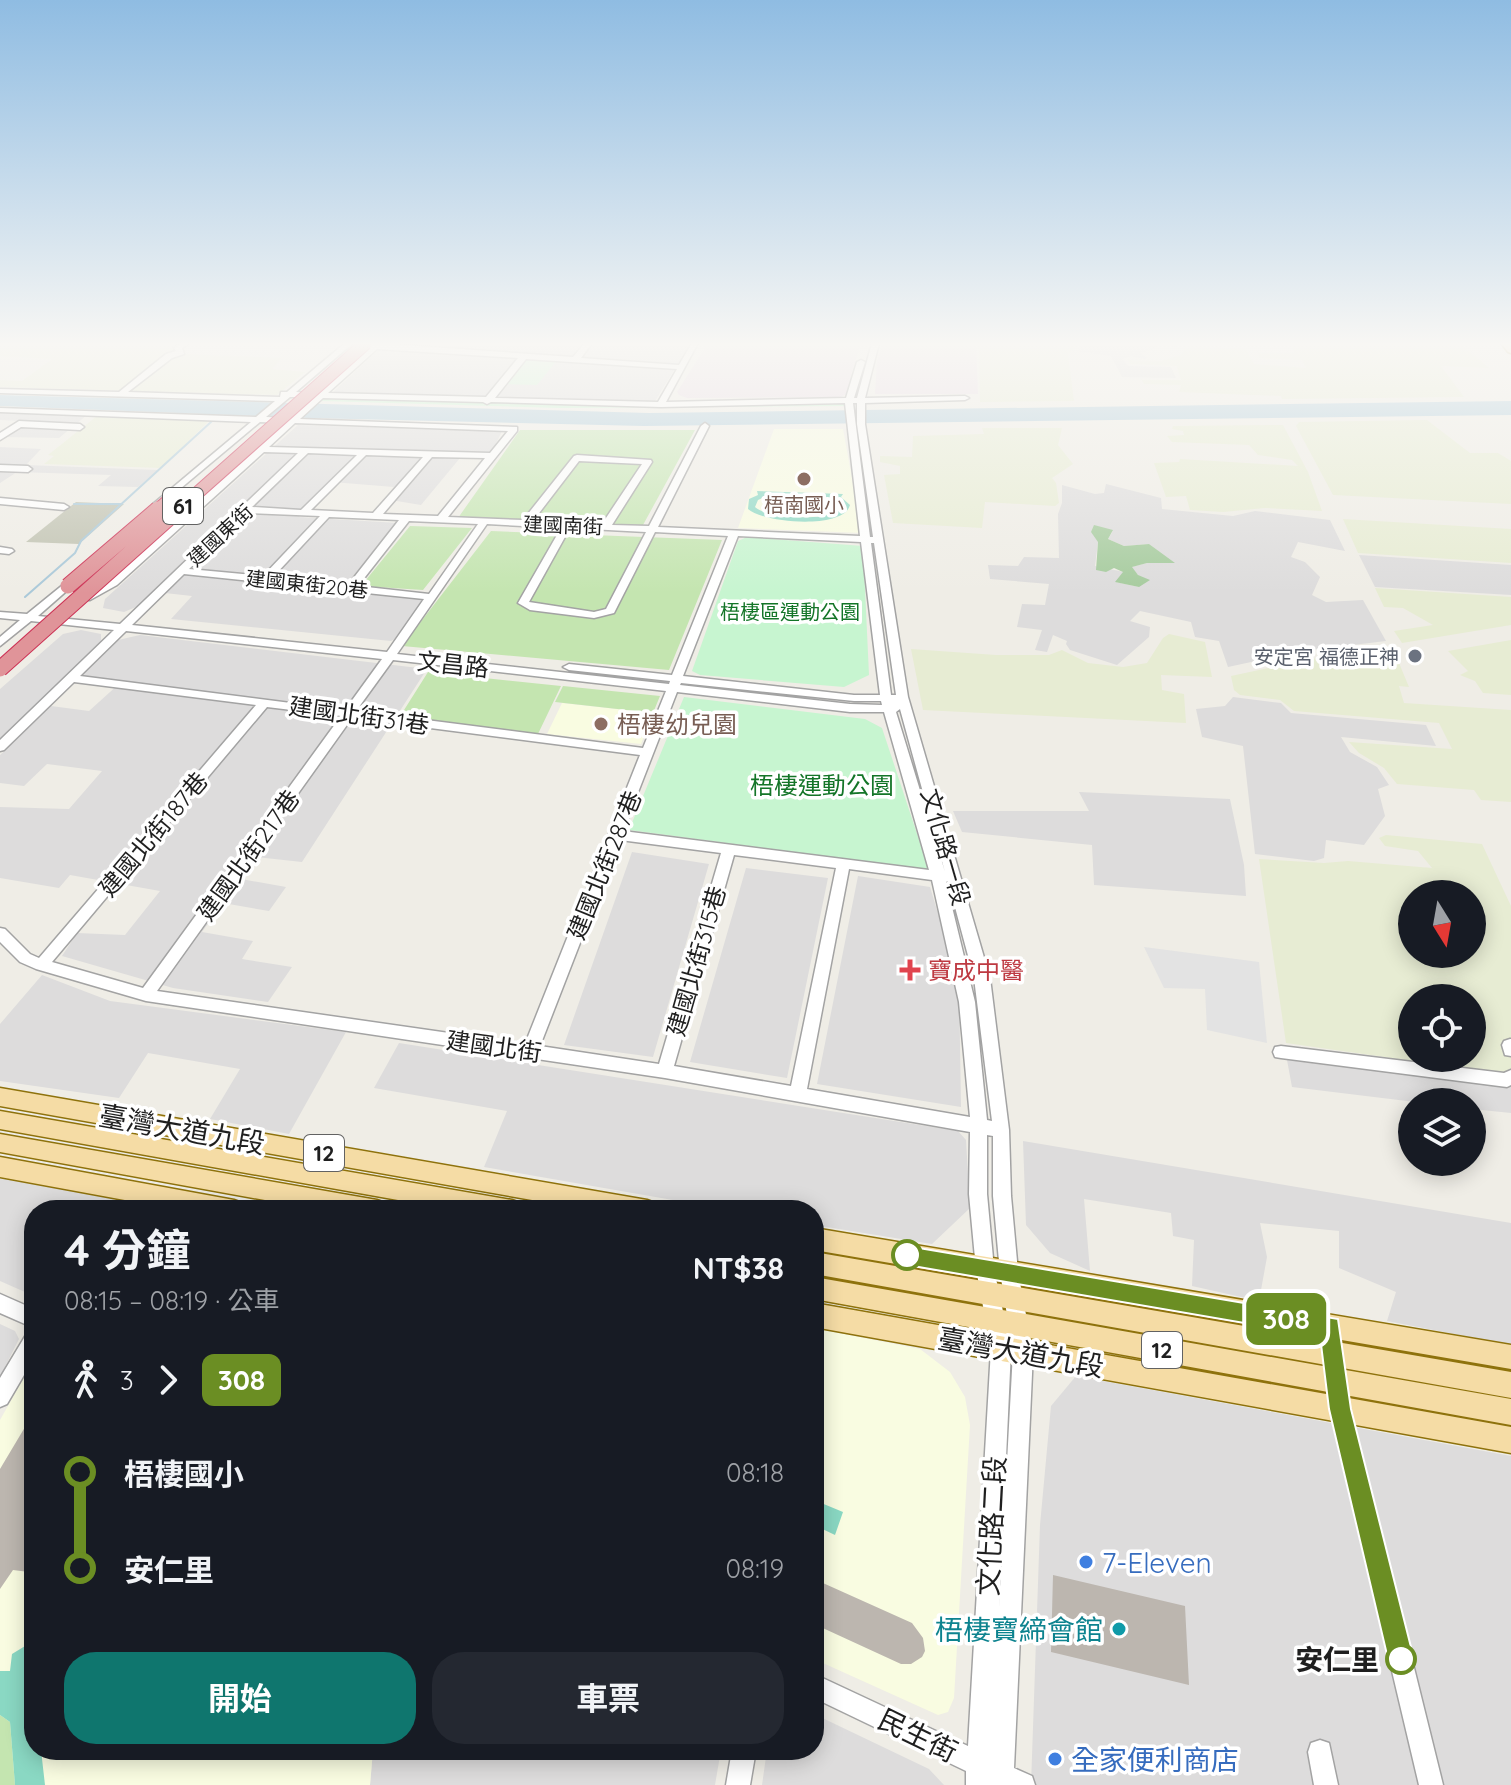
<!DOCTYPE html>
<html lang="zh-TW">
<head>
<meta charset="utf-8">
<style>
  :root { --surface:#171b24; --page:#242831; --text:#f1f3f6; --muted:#9ea1a6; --accent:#0f766e }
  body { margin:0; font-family:Quicksand,"Noto Sans TC",sans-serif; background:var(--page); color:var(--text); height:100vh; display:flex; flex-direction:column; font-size:30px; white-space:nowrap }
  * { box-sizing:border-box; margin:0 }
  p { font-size:26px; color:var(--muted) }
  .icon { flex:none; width:44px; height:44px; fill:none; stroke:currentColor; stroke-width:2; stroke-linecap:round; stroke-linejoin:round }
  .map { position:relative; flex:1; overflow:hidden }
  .details { position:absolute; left:24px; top:1200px; width:800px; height:560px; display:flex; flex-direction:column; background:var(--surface); border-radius:32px; box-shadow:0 4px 20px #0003 }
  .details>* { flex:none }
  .badge { padding:0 16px; border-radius:12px; font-size:28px; line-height:52px }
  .needle { width:52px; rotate:169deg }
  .tools { position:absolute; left:1398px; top:880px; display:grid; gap:16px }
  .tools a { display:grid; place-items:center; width:88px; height:88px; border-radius:50%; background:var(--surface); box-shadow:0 4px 20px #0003; font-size:40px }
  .map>.badge { position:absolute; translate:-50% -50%; box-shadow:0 0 0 4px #fff }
  .legs { display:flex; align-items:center; gap:12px; height:88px; padding:0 40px; font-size:26px }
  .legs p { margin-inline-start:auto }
  .overview { display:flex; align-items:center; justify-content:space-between; height:136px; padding:0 40px }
  h1 { font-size:44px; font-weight:700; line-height:60px }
  .cta { display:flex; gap:16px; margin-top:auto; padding:16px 40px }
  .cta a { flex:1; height:92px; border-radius:32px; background:var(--accent); color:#fff; font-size:32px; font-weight:700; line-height:92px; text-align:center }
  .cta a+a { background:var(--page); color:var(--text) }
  ul { padding:0 40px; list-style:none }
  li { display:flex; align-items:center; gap:28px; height:96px; font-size:30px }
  li i { display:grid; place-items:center; width:12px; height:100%; margin:0 10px; background:currentColor }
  li i::after { content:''; width:20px; height:20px; margin:-10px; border:6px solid; border-radius:50%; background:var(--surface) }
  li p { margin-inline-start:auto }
  li:first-child i { background:linear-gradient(#0000 50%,currentColor 0) }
  li:last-child i { background:linear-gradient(currentColor 50%,#0000 0) }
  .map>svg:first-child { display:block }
  .residential { fill:#dddcdc; fill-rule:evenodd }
  .industrial { fill:#e7d8e3 }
  .education { fill:#f9fce1 }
  .construction { fill:#c1c3b2 }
  .farmland { fill:#e7ecd3; fill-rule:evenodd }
  .grass { fill:#c4e5b0 }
  .forest { fill:#a6cb9e }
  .park { fill:#c7f5d0 }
  .pitch { fill:#8ad8c3; fill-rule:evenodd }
  .parking { fill:#e3e3e3 }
  .water { fill:#aac9d9 }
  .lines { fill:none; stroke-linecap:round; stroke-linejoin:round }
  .stream { stroke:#aac9d9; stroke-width:2 }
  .building { fill:#bcb6af }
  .minor-casing { stroke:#a3a3a3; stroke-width:3 }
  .major-casing { stroke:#8e720c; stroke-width:3 }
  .minor { fill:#fff; fill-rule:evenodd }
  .major { fill:#f5dca5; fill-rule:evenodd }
  .highway-bridge-far1-casing { stroke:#cd3356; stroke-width:14; stroke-linecap:butt }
  .highway-bridge-casing { stroke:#cd3356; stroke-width:17; stroke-linecap:butt }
  .highway-bridge-far1 { stroke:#e09499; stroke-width:12 }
  .highway-bridge { stroke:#e09499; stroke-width:15 }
  .line-1 { fill:#6b8e23; stroke:#fff; stroke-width:2 }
  .education-dot { fill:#8d6e63; stroke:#fff; stroke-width:3 }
  .worship-dot { fill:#6b7280; stroke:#fff; stroke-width:3 }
  .health-dot { fill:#e0444e; stroke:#fff; stroke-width:3 }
  .stop-1-dot { fill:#fff; stroke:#6b8e23; stroke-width:4 }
  .shop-dot { fill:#3f7fe0; stroke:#fff; stroke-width:3 }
  .culture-dot { fill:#0f9aa8; stroke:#fff; stroke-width:3 }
  .labels { text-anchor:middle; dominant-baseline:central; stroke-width:7; stroke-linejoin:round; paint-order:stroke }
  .far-education-label { font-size:20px; fill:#785e54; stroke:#fff }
  .far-street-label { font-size:20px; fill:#1f1f1f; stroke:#fff }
  .far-park-label { font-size:20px; fill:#147528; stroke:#fff }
  .far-worship-label { font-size:20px; fill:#5b616d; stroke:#fff; text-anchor:end }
  .shield { fill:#fff; stroke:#626262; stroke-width:2 }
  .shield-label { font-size:22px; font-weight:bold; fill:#1f1f1f }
  .street-label { font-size:24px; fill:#1f1f1f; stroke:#fff }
  .education-label { font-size:24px; fill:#785e54; stroke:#fff; text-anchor:start }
  .park-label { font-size:24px; fill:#147528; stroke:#fff }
  .health-label { font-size:24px; fill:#be3a42; stroke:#fff; text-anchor:start }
  .near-street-label { font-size:28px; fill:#1f1f1f; stroke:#fff }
  .near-shop-label { font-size:28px; fill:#366cbe; stroke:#fff; text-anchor:start }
  .near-culture-label { font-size:28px; fill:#0d838f; stroke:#fff; text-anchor:end }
  .near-stop-label { font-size:28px; font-weight:bold; fill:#1f1f1f; stroke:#fff; text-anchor:end }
</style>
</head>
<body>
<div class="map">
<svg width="1511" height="1785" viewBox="0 0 1511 1785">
  <rect width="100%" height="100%" fill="#efede6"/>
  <path class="residential" d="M386,343H691L655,401L332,393Z
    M1086,343H1182L1175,347L1162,345L1141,354L1148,358L1144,359L1131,356L1123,359L1128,366L1171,367L1176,378L1122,377L1111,356L1077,351Z
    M0,412L87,415L59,438L2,437L21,421L0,420Z
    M298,425L502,431L493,450L482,459L460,458L421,505L385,499L394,487L332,482L299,517L398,523L342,589L427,598L397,638L391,641L171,619L192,596L156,592L143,604L124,612L103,608L105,599Z
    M0,447L41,449L26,465L158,470L138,487L98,486L111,475L17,472L0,483Z
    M1106,484L1161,498L1162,509L1233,516L1255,511L1330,520L1345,551L1298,542L1291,557L1305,562L1320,577L1312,595L1326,602L1363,600L1386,641L1303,651L1228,667L1219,641L1195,637L1191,622L1140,611L1130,621L1150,627L1149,637L1117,665L1070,650L1066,644L1067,641L1053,635L1047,652L1035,650L1042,630L1017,627L1022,604L1045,605L1049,584L990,579L988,565L1018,566L1024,557L1059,558L1058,514L1062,503V485L1095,494L1104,493ZM1113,531L1108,539L1124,546L1149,544L1173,563H1147L1131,567L1138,575L1139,587L1116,582L1124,572L1095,566L1098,542Z
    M1359,555L1511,565V595L1375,587Z
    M81,630L101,634V642L0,740V689L63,634Z
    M140,635L427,669L302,862L256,857L241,879L286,887L269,911L223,903L202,932L253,941L242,959L292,967L268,1002L173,988L62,956L77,933L125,935L160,891L70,875L59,888L0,878V807L69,809L102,771L47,764L24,786L0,783V755L51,706L89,711L120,683L80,676L118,640Z
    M1233,697L1281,703L1291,713L1426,725L1436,746L1341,737L1350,752L1377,767L1389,785L1378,789L1385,816L1364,845L1326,840L1324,858L1314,861L1255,854L1243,746L1202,737L1196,709L1225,706Z
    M1079,792L1230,799L1244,865L1246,896L1094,885L1092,845L962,832L953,811H1089Z
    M632,852L709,864L653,1057L564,1045Z
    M746,868L828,878L787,1078L690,1062Z
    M858,876L930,887L959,983L961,1107L817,1084Z
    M42,975L110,1001L346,1032L289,1134L210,1119L240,1069L148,1053L119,1098L0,1081V1024Z
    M399,1043L958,1131L966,1140L970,1208L932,1244L814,1225V1210H730L484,1167L507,1111L374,1088Z
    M1287,1060L1511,1087V1113L1472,1109V1102H1415L1292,1087Z
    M1023,1141L1511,1223V1345L1387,1321L1396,1292L1339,1268V1231L1260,1223L1267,1257L1259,1301L1192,1286L1194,1240L1173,1236L1171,1213L1084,1199L1090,1271L1050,1253L1026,1225Z
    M0,1178L114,1199L107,1210H34V1296L0,1281Z
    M0,1324L15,1331L19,1339L0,1377Z
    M1076,1376L1511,1456V1785H1031L1040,1525L1051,1406Z
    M814,1714L929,1769L944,1785H762L767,1750H814Z
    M373,1750H721L715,1785H370Z"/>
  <path class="industrial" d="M708,343H861L851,375L850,392L841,397L687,398L679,395L677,392Z
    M883,343H976L978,394H875L877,361Z"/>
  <path class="education" d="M774,429H843L862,533L738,528Z
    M562,703L653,713L641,744L547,734Z
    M814,1328L920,1349L950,1372L965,1397L970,1425L954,1698L948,1712L938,1715L814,1659Z
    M34,1360V1750H373L370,1785H0V1420Z"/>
  <path class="construction" d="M76,502L124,504L79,544L26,542Z"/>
  <path class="farmland" d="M0,343H298L291,348L188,344L185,354L282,358L272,369L305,372L277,395L0,387V380L22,381L52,359L0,356Z
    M979,343H1080L1068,355L1074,401L980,402Z
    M1291,343H1459L1489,368L1441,366L1464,397L1282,399L1281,396L1179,392L1181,385L1144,384L1142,380H1181L1177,366L1131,364L1128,360L1161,361L1181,355L1185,346L1246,349L1254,364L1306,368L1302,360L1259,358L1258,353H1294Z
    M97,416L210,420L161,468L44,464L54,456L48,455Z
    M1427,420L1470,453H1498L1511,461V504L1333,495L1296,426L1299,422Z
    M1283,425L1308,472L1322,511L1265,508L1223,512L1190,510L1186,496L1166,497L1154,463L1179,462L1180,459L1298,466L1292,460L1258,455L1249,445L1172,442L1167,436L1184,435L1183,431L1172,429L1173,426Z
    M982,428H1062L1058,445L1073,464L1052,478L1056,483L1059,503L1055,506L985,502L982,528L893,523L884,475L900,474V466L880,462V456L912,457L913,436L984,434Z
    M1343,519L1511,529V563L1358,553Z
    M1375,588L1511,597V625L1402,643L1394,631L1433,625L1403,608L1384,607Z
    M1169,634L1205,642L1212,677L1161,675L1162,690L1184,694L1186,723L923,710L911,649L996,655H1049L1062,650L1088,663L1123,667L1147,663L1163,638Z
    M1511,640V695L1483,693L1475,681L1460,675L1468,671L1448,651Z
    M1371,651L1378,662L1399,663L1409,687L1399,686L1404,703L1511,710V802L1481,800L1474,790L1397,784L1384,768L1359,753L1349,742L1452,749L1439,723L1294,711L1280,700L1240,695L1234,690L1231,676L1311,659Z
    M1386,835L1482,844L1511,906V1075L1286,1043L1259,859L1324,863L1348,861L1432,868L1418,851L1385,846L1379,838ZM1412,894H1472V954H1412ZM1412,998H1472V1058H1412Z"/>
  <path class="grass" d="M520,430H695L643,525L458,518Z
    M410,526L472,528L423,590L361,586Z
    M491,531L722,540L669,670L402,646Z
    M428,672L561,686L537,736L399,718Z
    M563,686L660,696L653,713L555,702Z
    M0,1715L10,1722L15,1785H0Z"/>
  <path class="forest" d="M1094,525L1113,530L1108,539L1124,546L1149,544L1175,563H1147L1132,567L1138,575L1150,580L1139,587L1115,582L1123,572L1114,568L1106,572L1096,570L1098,542L1091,532Z"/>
  <path class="park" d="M523,357L558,359L537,385L499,384Z
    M327,396L650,404L844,400L848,406L559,408L320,401Z
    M747,537L863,546L869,675L844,687L700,675L692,671L738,541Z
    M684,697L865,719L882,728L929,870L629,830Z"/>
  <path class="pitch" d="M757,491L843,494L841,497L850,505C844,530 763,523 748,509L749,499L758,495ZM769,495C788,495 832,489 842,508C831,522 767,519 755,507L758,500Z
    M814,1500L843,1512L835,1535L814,1525Z
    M30,1643L34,1682V1750H41L45,1785H15L10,1722L0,1715V1671H10L12,1654Z"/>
  <path class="parking" d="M1144,947L1259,962L1267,1043L1207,1030L1205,989L1164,988Z"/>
  <path class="water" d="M0,395L649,413L1511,401V415L644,426L309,418L0,406Z"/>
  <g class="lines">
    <path class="stream" d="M74,504H122
      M25,597L75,553L81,541L223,411"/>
  </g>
  <path class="building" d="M34,1412V1564L29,1572L13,1570L0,1589V1469Z
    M1053,1575L1185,1606L1189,1685L1051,1652Z
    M814,1579L912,1623L923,1638L925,1651L922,1657L911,1664H901L814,1624Z"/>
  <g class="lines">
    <defs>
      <path id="minor" d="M181,343H189L182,348L184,354L172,358L128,392L280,397L281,392H287L345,343H353L296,392L319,393L369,348L368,344L375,343L573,357L585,343H592L581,358L679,365L692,343H698L666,402L846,398L857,362L861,360L865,362L854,398H857L872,343H879L865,398L965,396L969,398L965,400L865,403V424L908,697L990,978L1009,1130L1011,1196L1018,1272L1033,1352L1014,1768L1032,1776L1035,1785H966V1771L814,1698V1674L968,1746L991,1349L976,1269L969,1194L970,1132L665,1078L146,1001L36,969L20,962L0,942V928L5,929L30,954L39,958L256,705L74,682L4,750L0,751V740L114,630L31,621L0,646V637L20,620L0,618V612L27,614L75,575L80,578L79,580L38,616L120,624L298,453L264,452L117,585L90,600H82V596L109,581L285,423L260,422L156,509L153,508V504L251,422L0,412V408L256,417L275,401L0,393V389L119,392L166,354L176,351L174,348ZM377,349L518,358L486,397L328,393ZM526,359L677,369L658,402L495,398ZM290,397H314L291,418L266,417ZM323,398L483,402L487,404L491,402L661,407L845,403L860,536L658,527L709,426L705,423L701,426L649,526L612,525L652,462L651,460L577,455L574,456L523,520L448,517L517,431V427L300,419ZM853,403H857V424L873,537H870ZM295,423L508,431L490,453L269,447ZM308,453L357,455L301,510L252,507ZM366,455L423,457L373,513L311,510ZM432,457L485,458L438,516L383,514ZM579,461L642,464L602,524L533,521ZM247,513L320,516L263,576L189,569ZM329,517L399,520L348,585L273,577ZM409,521L478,524L429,594L358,586ZM487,524L561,528L518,603L530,610L594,618L614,613L655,532L728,536L672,675L569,664L563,667L569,670L670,681L669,684L397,654ZM570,528L646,532L606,609L594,612L529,602ZM738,536L861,542L880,695H854L683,676ZM871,543H874L896,695H891ZM184,574L424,599L387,652L132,625ZM126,631L382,659L345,710L80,676ZM393,660L666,691L643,748L356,711ZM681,683L854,701H881L882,705L850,704L680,685ZM677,692L850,712H884L929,870L623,831ZM267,707L341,716L143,988L52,962ZM900,709L945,872L896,712ZM352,718L640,755L525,1044L157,991ZM620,840L721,853L659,1064L540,1046ZM734,855L836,868L791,1086L674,1066ZM849,869L932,880L959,1002L970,1117L807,1089ZM948,881L974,978L992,1121L987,1120L975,1002L946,882ZM987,1135L993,1136V1196L1000,1272L1013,1352L999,1610L1011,1349L994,1269L987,1194Z
        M19,421L80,424L84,427L80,430L21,427L0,440V433Z
        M0,465L28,466L32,469L28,472L0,471Z
        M0,498L64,504L69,507L64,510L0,504Z
        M0,547L12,549L14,551L9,554L0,553Z
        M1510,1039H1511V1056L1505,1055L1502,1045L1504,1041Z
        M1281,1046L1504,1073L1511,1070V1085L1507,1087L1281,1058L1275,1057L1273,1052L1275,1047Z
        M0,1294L34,1309V1328L0,1313Z
        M1330,1318L1337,1320L1340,1327L1350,1409L1443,1785H1419L1330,1409L1320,1327L1323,1320Z
        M34,1330V1358L7,1404L0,1407V1378L27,1333Z
        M1320,1740L1329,1743L1338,1785H1314L1308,1752L1311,1743Z
        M732,1750H756L750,1785H726Z"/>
      <path id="major" d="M1501,343H1511V353L1508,352Z
        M0,1088L647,1200L655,1203L658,1210H589L0,1106Z
        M0,1111L512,1200L520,1203L523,1210H454L0,1129Z
        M0,1134L377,1200L385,1203L388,1210H320L0,1152Z
        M0,1157L234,1200L242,1203L245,1210H179L0,1177Z
        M814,1228L1511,1345V1369L814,1250Z
        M814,1252L1511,1372V1398L814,1274Z
        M814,1277L1511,1399V1425L814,1299Z
        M814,1303L1511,1427V1453L814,1327Z"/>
    </defs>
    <use href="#minor" class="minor-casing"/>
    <use href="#major" class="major-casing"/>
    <use href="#minor" class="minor"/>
    <use href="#major" class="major"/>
    <defs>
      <path id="highway-bridge-far1" d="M156,511L168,501
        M177,511L366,343"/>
      <path id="highway-bridge" d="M68,586L158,509
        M0,669L179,509"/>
    </defs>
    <use href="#highway-bridge-far1" class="highway-bridge-far1-casing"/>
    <use href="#highway-bridge" class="highway-bridge-casing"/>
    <use href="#highway-bridge-far1" class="highway-bridge-far1"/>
    <use href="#highway-bridge" class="highway-bridge"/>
  </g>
  <linearGradient id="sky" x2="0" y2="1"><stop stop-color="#8fbce2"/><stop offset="0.58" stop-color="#f8f7f4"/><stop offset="1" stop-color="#f8f7f4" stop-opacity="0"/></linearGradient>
  <rect width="1511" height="593" fill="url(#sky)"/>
  <path class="line-1" d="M907,1246L1338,1319L1351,1409L1414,1659L1410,1668L1401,1672L1391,1668L1388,1659L1329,1409L1320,1336L907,1265L900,1262L897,1255L900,1249Z"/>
  <g class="education-dot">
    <circle cx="804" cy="479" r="8"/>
    <circle cx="601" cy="724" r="8"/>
  </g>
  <circle class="worship-dot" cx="1415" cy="656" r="8"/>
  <path class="health-dot" d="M906 958h8v8h8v8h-8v8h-8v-8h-8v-8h8z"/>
  <g class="stop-1-dot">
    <circle cx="907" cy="1255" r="14"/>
    <circle cx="1401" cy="1659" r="14"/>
  </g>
  <g class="shop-dot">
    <circle cx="1086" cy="1562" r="8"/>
    <circle cx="1055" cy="1759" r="8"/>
  </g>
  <circle class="culture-dot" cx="1119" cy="1629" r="8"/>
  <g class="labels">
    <g class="far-education-label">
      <text x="804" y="504">梧南國小</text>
    </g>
    <g class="far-street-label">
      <text transform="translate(563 525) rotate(2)">建國南街</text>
      <text transform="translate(220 535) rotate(-43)">建國東街</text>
      <text transform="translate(307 584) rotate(6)">建國東街20巷</text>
    </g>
    <g class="far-park-label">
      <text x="790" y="611">梧棲區運動公園</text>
    </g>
    <g class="far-worship-label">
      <text x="1399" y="656">安定宮 福德正神</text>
    </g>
    <g class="shield">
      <rect x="163" y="488" width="40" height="36" rx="6"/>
      <rect x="304" y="1135" width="40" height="36" rx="6"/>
      <rect x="1142" y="1332" width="40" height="36" rx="6"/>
    </g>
    <g class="shield-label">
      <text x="183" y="506">61</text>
      <text x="324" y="1153">12</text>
      <text x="1162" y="1350">12</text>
    </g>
    <g class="street-label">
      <text transform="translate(453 664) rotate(6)">文昌路</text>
      <text transform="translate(359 715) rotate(8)">建國北街31巷</text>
      <text transform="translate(153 834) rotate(-50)">建國北街187巷</text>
      <text transform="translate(946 847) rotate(74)">文化路一段</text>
      <text transform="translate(248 855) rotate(-54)">建國北街217巷</text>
      <text transform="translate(604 865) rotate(-68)">建國北街287巷</text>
      <text transform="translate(696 961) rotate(-74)">建國北街315巷</text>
      <text transform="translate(494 1046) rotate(8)">建國北街</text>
    </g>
    <g class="education-label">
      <text x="617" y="724">梧棲幼兒園</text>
    </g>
    <g class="park-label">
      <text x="822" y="785">梧棲運動公園</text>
    </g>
    <g class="health-label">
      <text x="928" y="970">寶成中醫</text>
    </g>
    <g class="near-street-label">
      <text transform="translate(182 1129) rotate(10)">臺灣大道九段</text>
      <text transform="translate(1021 1352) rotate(10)">臺灣大道九段</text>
      <text transform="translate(991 1526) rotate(-87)">文化路二段</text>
      <text transform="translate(918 1735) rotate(26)">民生街</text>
    </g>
    <g class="near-shop-label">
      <text x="1102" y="1562">7-Eleven</text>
      <text x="1071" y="1759">全家便利商店</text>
    </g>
    <g class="near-culture-label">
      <text x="1103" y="1629">梧棲寶締會館</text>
    </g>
    <g class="near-stop-label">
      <text x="1379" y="1659">安仁里</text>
    </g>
  </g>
</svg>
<div class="tools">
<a><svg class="needle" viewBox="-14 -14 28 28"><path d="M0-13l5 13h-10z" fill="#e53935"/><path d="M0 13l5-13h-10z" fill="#9ea1a6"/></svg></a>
<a><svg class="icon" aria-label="locate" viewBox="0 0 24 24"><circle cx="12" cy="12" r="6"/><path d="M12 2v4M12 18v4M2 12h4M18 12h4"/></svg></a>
<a><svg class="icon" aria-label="layers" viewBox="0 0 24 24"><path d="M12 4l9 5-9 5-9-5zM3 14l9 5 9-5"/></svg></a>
</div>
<b class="badge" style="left:1286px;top:1319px;background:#6b8e23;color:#fff">308</b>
<section class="details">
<div class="overview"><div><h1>4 分鐘</h1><p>08:15 – 08:19 · 公車</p></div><b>NT$38</b></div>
<div class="legs"><svg class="icon" aria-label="walk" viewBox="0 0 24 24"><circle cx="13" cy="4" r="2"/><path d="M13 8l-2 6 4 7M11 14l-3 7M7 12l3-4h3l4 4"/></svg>3<svg class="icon" aria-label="forward" viewBox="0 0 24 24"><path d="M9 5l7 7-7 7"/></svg><b class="badge" style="background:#6b8e23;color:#fff">308</b></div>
<ul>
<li><i style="color:#6b8e23"></i><b>梧棲國小</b><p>08:18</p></li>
<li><i style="color:#6b8e23"></i><b>安仁里</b><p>08:19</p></li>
</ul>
<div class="cta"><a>開始</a><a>車票</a></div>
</section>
</div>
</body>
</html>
